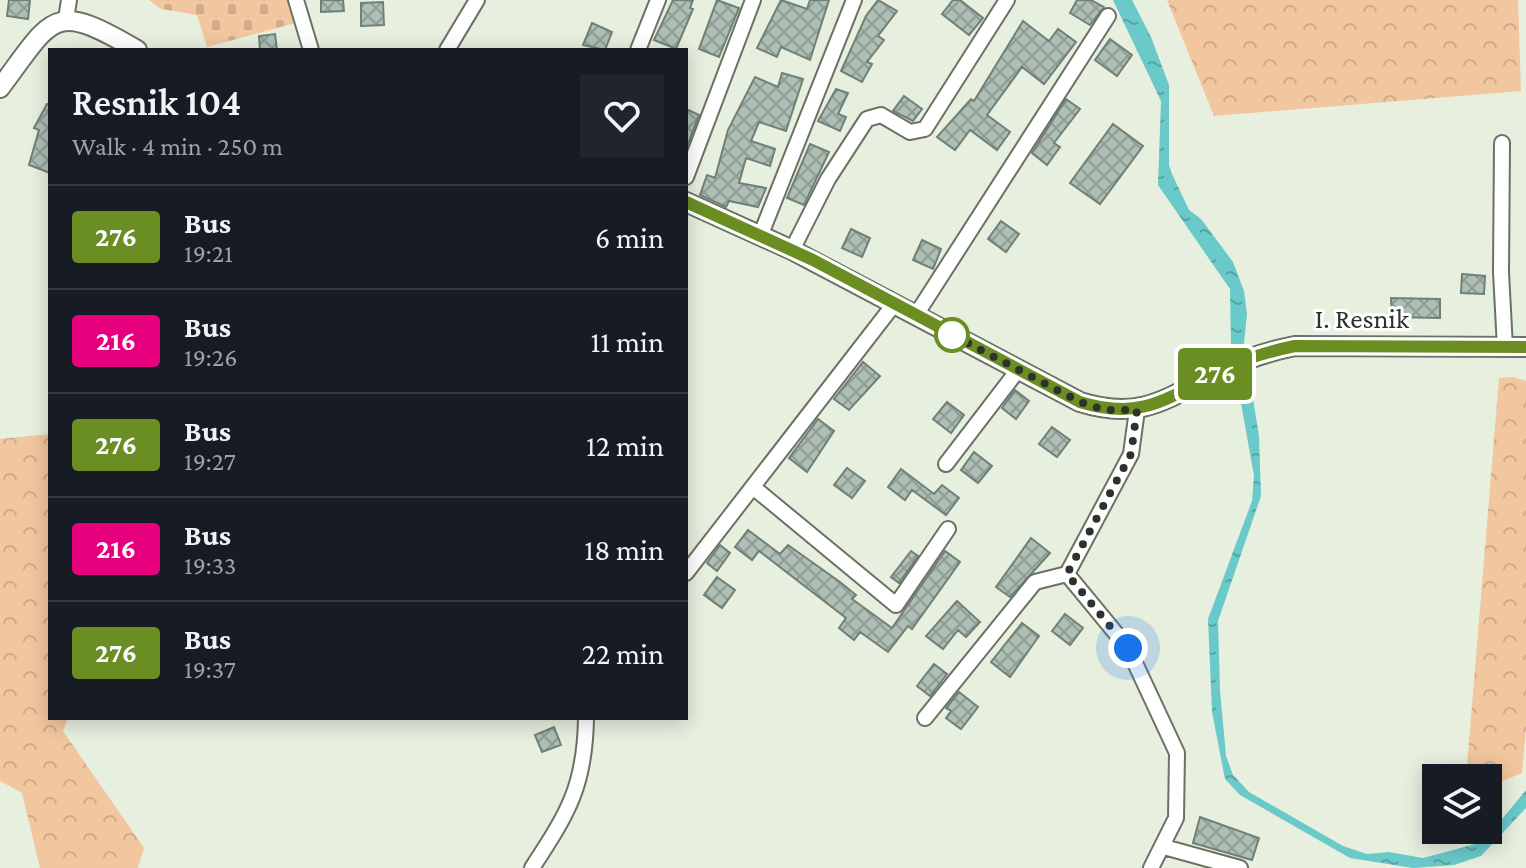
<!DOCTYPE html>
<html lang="en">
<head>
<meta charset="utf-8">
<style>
  :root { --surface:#171b24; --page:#20242c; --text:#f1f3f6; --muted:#9ea1a6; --line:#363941 }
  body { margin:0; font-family:"Crimson Pro",serif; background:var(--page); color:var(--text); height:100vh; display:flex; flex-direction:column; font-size:30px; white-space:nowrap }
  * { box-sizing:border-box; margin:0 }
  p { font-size:26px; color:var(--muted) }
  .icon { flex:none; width:44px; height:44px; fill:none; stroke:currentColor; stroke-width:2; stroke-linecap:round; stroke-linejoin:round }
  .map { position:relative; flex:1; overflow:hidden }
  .side { position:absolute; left:48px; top:48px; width:640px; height:672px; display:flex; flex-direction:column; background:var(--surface); border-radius:0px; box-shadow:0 4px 20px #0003 }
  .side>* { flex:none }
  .badge { padding:0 16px; border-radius:6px; font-size:28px; line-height:52px }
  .controls { position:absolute; left:1422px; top:764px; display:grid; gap:16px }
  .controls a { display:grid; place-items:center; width:80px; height:80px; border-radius:0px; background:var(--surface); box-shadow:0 4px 20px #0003; font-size:40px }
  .you { position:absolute; width:40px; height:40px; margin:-20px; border:6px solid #fff; border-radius:50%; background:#1a73e8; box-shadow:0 0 0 12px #1a73e833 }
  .map>.badge { position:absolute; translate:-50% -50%; box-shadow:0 0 0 4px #fff }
  .round { display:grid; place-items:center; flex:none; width:84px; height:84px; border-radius:0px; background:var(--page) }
  .summary { display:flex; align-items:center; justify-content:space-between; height:136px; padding:0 24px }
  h1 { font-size:38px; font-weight:600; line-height:60px }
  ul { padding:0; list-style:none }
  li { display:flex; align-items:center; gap:24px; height:104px; padding:0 24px; border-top:2px solid var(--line) }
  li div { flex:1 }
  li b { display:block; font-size:30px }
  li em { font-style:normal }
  li .badge { min-width:88px; font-weight:700; text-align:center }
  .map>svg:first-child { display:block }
  .forest { fill:url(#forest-crowns) }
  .cemetery { fill:url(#cemetery-stones) }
  .water { fill:url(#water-ripples) }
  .building { fill:url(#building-cross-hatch); stroke:#708077; stroke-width:2 }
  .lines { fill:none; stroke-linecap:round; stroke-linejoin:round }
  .minor-casing { stroke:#6b7264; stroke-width:18 }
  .tertiary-casing { stroke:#6b7264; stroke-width:22 }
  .minor { stroke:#fff; stroke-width:14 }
  .tertiary { stroke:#fff; stroke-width:18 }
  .line-casing { stroke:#fff; stroke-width:18 }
  .line { stroke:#6b8e23; stroke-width:12 }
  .walk { stroke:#2f322c; stroke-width:8; stroke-dasharray:0 14.4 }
  .stop-dot { fill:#fff; stroke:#6b8e23; stroke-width:4 }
  .labels { text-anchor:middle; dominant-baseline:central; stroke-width:6; stroke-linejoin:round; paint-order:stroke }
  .street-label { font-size:28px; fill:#2f322c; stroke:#fff }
</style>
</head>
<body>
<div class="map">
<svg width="1526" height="868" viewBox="0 0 1526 868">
  <defs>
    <pattern id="forest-crowns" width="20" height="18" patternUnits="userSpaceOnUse" patternTransform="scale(2)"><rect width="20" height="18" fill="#f2c69e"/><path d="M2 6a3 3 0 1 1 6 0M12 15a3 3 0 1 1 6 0" fill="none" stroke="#d0ab88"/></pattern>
    <pattern id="cemetery-stones" width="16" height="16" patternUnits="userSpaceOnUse" patternTransform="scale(2)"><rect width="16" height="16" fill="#f2c69e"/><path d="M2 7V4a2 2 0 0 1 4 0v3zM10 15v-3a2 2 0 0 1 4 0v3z" fill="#d0ab88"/></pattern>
    <pattern id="water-ripples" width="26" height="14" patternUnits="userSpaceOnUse" patternTransform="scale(2)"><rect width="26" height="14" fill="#6ac9c9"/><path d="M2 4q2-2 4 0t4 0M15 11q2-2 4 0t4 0" fill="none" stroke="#58a4a3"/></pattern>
    <pattern id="building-cross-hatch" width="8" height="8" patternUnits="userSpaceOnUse" patternTransform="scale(2)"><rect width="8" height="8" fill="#aebfb5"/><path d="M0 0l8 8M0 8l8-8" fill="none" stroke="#8e9c93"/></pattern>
  </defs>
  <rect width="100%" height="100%" fill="#e7efdf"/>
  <path class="forest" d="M1167,0H1518L1521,91L1214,116Z
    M1514,377L1526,381V729L1522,773L1488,787V778H1466L1499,378Z
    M50,434V718H68L63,731L144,848L138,868H40L22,793L0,781V439Z"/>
  <path class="cemetery" d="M149,0H288L295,23L207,47L197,15L161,9Z"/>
  <path class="water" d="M1113,0H1132L1151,37L1169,85V165L1172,174L1189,210L1201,219L1233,262L1244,291L1247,314L1244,343L1259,436L1261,496L1218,621L1220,690L1226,756L1233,775L1249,792L1343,846L1367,854L1389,852L1423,858L1483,842L1526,790V808L1481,856L1454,865L1413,868L1350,858L1240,795L1225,779L1212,712L1208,619L1252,501L1254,476L1231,347L1230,289L1158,185L1161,101Z"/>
  <path class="building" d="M9,0H30L28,19L7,16Z
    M321,0H343L344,11L321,12Z
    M673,0H693L690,8L693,9L676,49L654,40Z
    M717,0L739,8L719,57L699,49Z
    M781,0L807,9L810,0H829L810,60L781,47L777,57L757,48Z
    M878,0L897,11L878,36L884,40L867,62L872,64L862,82L841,71L866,16Z
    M953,0H960L983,18L969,35L942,14Z
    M1077,0H1091L1104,7L1090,25L1070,13Z
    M383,2L384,25L361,26V3Z
    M1023,21L1049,41L1058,29L1076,42L1044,84L1022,67L987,115L1010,132L997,150L970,130L955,150L937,137L971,99L974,101Z
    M592,23L612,32L605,50L583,45Z
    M275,34L277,50H260L259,36Z
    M1110,39L1132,55L1117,76L1095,60Z
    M782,73L803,79L786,131L759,122L751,141L775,149L770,166L746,158L739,183L766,188L758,207L729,201L726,207L700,195L707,175L715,178L728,130L755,77L778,87Z
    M836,89L848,93L838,114L846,117L840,131L818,121Z
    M904,96L922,109L913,121L893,111Z
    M1066,99L1080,109L1054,143L1060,147L1047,165L1032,153Z
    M47,104L50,105V173L29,165L39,130L34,128Z
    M686,109L699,115L686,149Z
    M1113,124L1143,146L1100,204L1070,183Z
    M810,144L829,152L804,205L787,198Z
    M1001,221L1019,234L1006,252L988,239Z
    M851,229L870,238L862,257L842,248Z
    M922,240L941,249L933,269L913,260Z
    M1462,274L1485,276L1484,294L1461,293Z
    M1391,298L1440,299V318L1392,317Z
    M863,362L880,376L849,410L834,399Z
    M1015,390L1029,401L1016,419L1002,408Z
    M947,402L964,415L951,433L933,419Z
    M818,419L834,431L807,472L789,458Z
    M1052,427L1070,440L1057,457L1039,444Z
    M974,452L992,466L978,483L961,470Z
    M847,468L865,481L852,498L834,485Z
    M901,469L934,494L942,485L959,498L946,515L912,490L905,500L888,487Z
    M748,530L780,554L788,545L840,582L856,595L852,599L892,628L945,551L960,562L912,629L908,626L888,652L860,632L854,640L839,628L846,618L759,551L752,560L735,547Z
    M1031,538L1050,553L1010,597L996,587Z
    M720,545L730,553L717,571L707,563Z
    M911,551L918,556L899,583L891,577Z
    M717,577L735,590L722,608L704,595Z
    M957,601L980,622L966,637L958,630L943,649L926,636Z
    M1065,614L1083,628L1070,645L1052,631Z
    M1022,623L1039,636L1010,677L991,662Z
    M934,664L947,674L930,696L917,686Z
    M959,692L978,707L961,729L946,718L951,711L946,708Z
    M554,727L561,745L542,752L535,735Z
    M1200,817L1259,838L1252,860L1193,843Z"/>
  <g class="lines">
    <defs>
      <path id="minor" d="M296,0L311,50
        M66,19L69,0
        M447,50L477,0
        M638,50L658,0
        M1502,143L1501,272L1505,348
        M686,177L753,0
        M761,234L854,0
        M792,250L828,179L867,119L881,115L910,132L925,129L1007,0
        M916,315L1108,16
        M946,464L1018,370
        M753,487L896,605L948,529
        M686,573L895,303
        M1067,574L1128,648L1177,753L1176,818L1151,868
        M925,718L1035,582L1067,574L1131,454L1137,410
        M1164,847L1240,868
        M532,868C568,813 585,786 586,718"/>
      <path id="tertiary" d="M0,88C54,16 52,0 137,50
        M686,202L792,250L1080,402C1144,422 1170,396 1224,369C1248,358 1270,351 1295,346L1526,347"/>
    </defs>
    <use href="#minor" class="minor-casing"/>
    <use href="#tertiary" class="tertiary-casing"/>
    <use href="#minor" class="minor"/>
    <use href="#tertiary" class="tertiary"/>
  </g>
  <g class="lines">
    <defs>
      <path id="line" d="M686,202L813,260L1080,402C1144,422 1170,396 1224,369C1247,358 1270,351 1295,346L1526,347"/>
    </defs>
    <use href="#line" class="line-casing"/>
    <use href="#line" class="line"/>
    <path class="walk" d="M952,335L941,329L1080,402L1104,410H1137L1131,454L1067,574L1128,648"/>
  </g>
  <circle class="stop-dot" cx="952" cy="335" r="16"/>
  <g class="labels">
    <g class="street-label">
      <text x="1362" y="318">I. Resnik</text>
    </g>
  </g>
</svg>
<div class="controls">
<a><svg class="icon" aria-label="layers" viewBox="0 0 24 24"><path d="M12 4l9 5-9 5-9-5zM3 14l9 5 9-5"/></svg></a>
</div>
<div class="you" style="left:1128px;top:648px"></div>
<b class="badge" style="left:1215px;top:374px;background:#6b8e23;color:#fff">276</b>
<section class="side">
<div class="summary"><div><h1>Resnik 104</h1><p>Walk · 4 min · 250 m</p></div><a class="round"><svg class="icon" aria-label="heart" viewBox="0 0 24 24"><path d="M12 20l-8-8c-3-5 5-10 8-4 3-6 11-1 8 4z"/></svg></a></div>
<ul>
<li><span class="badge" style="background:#6b8e23;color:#fff">276</span><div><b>Bus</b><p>19:21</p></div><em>6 min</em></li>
<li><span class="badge" style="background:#e6007e;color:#fff">216</span><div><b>Bus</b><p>19:26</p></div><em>11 min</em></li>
<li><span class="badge" style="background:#6b8e23;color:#fff">276</span><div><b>Bus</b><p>19:27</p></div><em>12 min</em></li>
<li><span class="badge" style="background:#e6007e;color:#fff">216</span><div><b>Bus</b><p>19:33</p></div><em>18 min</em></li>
<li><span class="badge" style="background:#6b8e23;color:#fff">276</span><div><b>Bus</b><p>19:37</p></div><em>22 min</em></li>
</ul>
</section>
</div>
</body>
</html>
